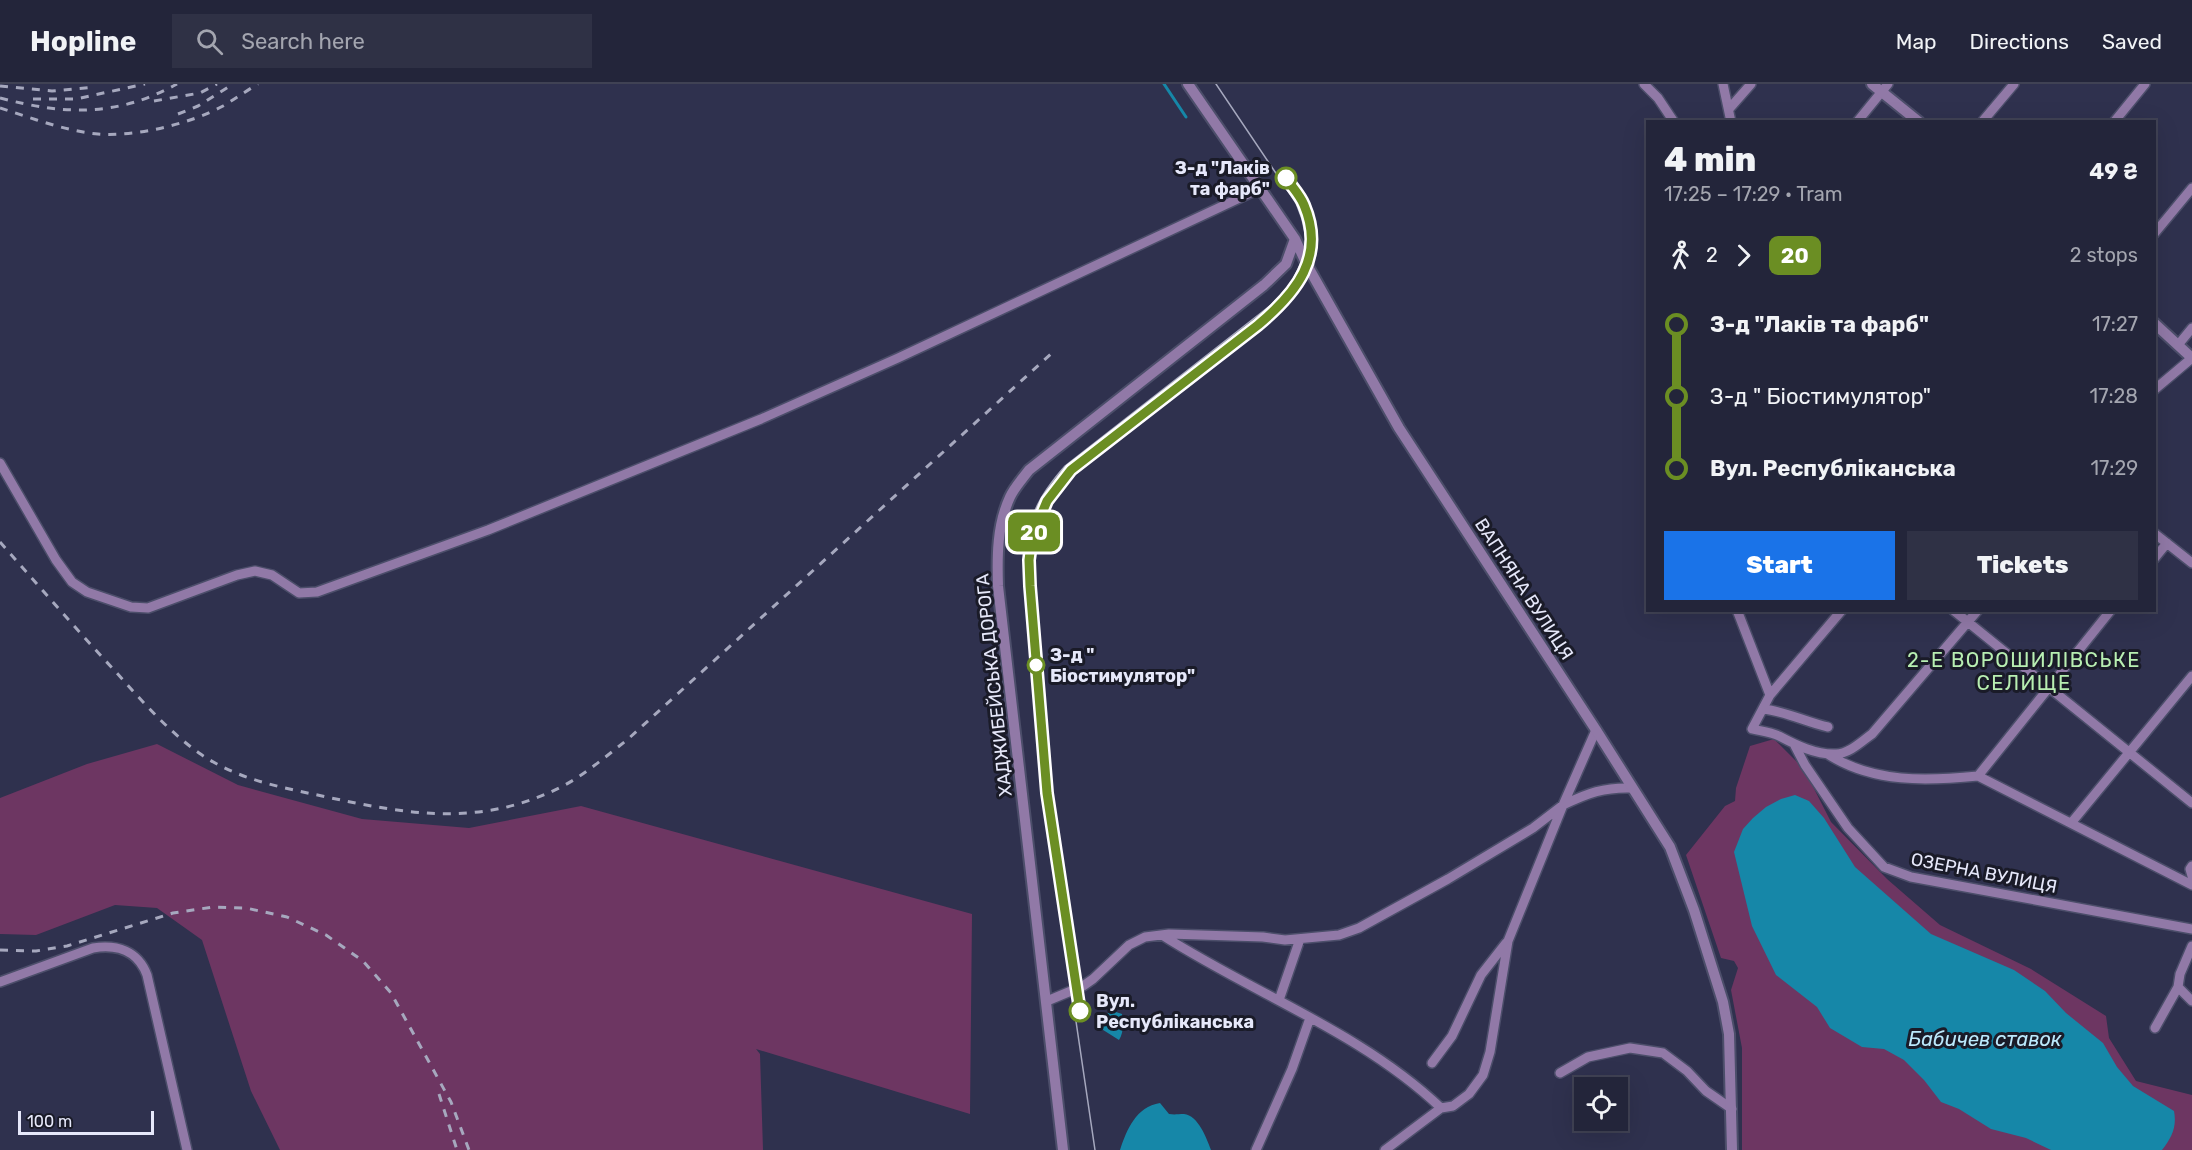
<!DOCTYPE html>
<html lang="en">
<head>
<meta charset="utf-8">
<style>
  :root { --surface:#23253a; --page:#2f3145; --text:#f1f3f6; --muted:#a3a5af; --line:#404254; --accent:#1a73e8 }
  body { margin:0; font-family:Rubik,sans-serif; background:var(--page); color:var(--text); height:100vh; display:flex; flex-direction:column; font-size:22px; white-space:nowrap }
  * { box-sizing:border-box; margin:0 }
  p { font-size:20px; color:var(--muted) }
  .icon { flex:none; width:33px; height:33px; fill:none; stroke:currentColor; stroke-width:2; stroke-linecap:round; stroke-linejoin:round }
  .map { position:relative; flex:1; overflow:hidden }
  .side { position:absolute; left:1646px; top:36px; width:510px; height:492px; display:flex; flex-direction:column; background:var(--surface); border-radius:0px; box-shadow:0 6px 24px #0002,0 0 0 2px var(--line) }
  .side>* { flex:none }
  .badge { padding:0 12px; border-radius:9px; font-size:21px; line-height:39px }
  .buttons { position:absolute; left:1574px; top:993px; display:grid; gap:12px }
  .buttons a { display:grid; place-items:center; width:54px; height:54px; border-radius:0px; background:var(--surface); box-shadow:0 6px 24px #0002,0 0 0 2px var(--line); font-size:30px }
  .scale { position:absolute; left:18px; bottom:15px; width:136px; box-sizing:border-box; padding-left:6px; border:3px solid #e6e8fa; border-top:0; font-size:16px; line-height:21px; white-space:nowrap; color:#e6e8fa; -webkit-text-stroke:4px #1a1b28; paint-order:stroke }
  .map>.badge { position:absolute; translate:-50% -50%; box-shadow:0 0 0 3px #fff }
  .legs { display:flex; align-items:center; gap:9px; height:66px; padding:0 18px; font-size:20px }
  .legs p { margin-inline-start:auto }
  .summary { display:flex; align-items:center; justify-content:space-between; height:102px; padding:0 18px }
  h1 { font-size:33px; font-weight:800; line-height:45px }
  .primary-button { display:flex; gap:12px; margin-top:auto; padding:12px 18px }
  .primary-button a { flex:1; height:69px; border-radius:0px; background:var(--accent); color:#fff; font-size:24px; font-weight:800; line-height:69px; text-align:center }
  .primary-button a+a { background:var(--page); color:var(--text) }
  ul { padding:0 18px; list-style:none }
  li { display:flex; align-items:center; gap:21px; height:72px; font-size:22px }
  li i { display:grid; place-items:center; width:9px; height:100%; margin:0 8px; background:currentColor }
  li i::after { content:''; width:15px; height:15px; margin:-8px; border:4px solid; border-radius:50%; background:var(--surface) }
  li p { margin-inline-start:auto }
  li:first-child i { background:linear-gradient(#0000 50%,currentColor 0) }
  li:last-child i { background:linear-gradient(currentColor 50%,#0000 0) }
  header { display:flex; align-items:center; gap:36px; box-sizing:border-box; height:84px; padding:0 30px; background:var(--surface); border-bottom:2px solid var(--line) }
  header strong { font-size:28px }
  nav { display:flex; gap:33px; margin-inline-start:auto; font-size:21px }
  .search { width:420px; height:54px; background:var(--page); display:flex; align-items:center; gap:15px; box-sizing:border-box; padding:0 21px; border-radius:0px; color:var(--muted); font-size:22px }
  .map>svg:first-child { display:block }
  .green { fill:#6d3662 }
  .water { fill:#1687a8 }
  .lines { fill:none; stroke-linecap:round; stroke-linejoin:round }
  .stream { stroke:#1687a8; stroke-width:3 }
  .minor-casing { stroke:#4c4e6a; stroke-width:12 }
  .tertiary-casing { stroke:#4c4e6a; stroke-width:14 }
  .minor { stroke:#9179a7; stroke-width:9 }
  .tertiary { stroke:#9179a7; stroke-width:10 }
  .tram { stroke:#a6a8be; stroke-width:1.5 }
  .rail { stroke:#a6a8be; stroke-width:3; stroke-dasharray:8 8; stroke-linecap:butt }
  .line-1-casing { stroke:#fff; stroke-width:14 }
  .line-1 { stroke:#6b8e23; stroke-width:9 }
  .stop-1-dot { fill:#fff; stroke:#6b8e23; stroke-width:3 }
  .labels { text-anchor:middle; dominant-baseline:central; stroke-width:6; stroke-linejoin:round; paint-order:stroke }
  .stop-label { font-size:18px; font-weight:bold; fill:#e6e8fa; stroke:#1a1b28; text-anchor:start }
  .street-label { font-size:18px; fill:#e6e8fa; stroke:#1a1b28 }
  .neighbourhood-label { font-size:20px; letter-spacing:1.5px; fill:#b8efb2; stroke:#1a1b28 }
  .water-label { font-size:20px; font-style:italic; fill:#bbe9fc; stroke:#1a1b28 }
</style>
</head>
<body>
<header>
<strong>Hopline</strong>
<div class="search"><svg class="icon" aria-label="search" viewBox="0 0 24 24"><circle cx="10" cy="10" r="6"/><path d="M15 15l6 6"/></svg>Search here</div>
<nav><a>Map</a><a>Directions</a><a>Saved</a></nav>
</header>
<div class="map">
<svg width="2192" height="1066" viewBox="0 0 2192 1066">
  <rect width="100%" height="100%" fill="#2f314e"/>
  <path class="green" d="M1774,655L1804,685L1831,738L1887,795L1940,841L2031,885L2106,932L2109,954L2136,997L2192,1011V1066H1742V964L1731,906L1738,884L1734,877L1721,874L1686,771L1725,722L1735,717L1736,704L1750,662Z
    M157,660L238,701L362,735L469,744L581,722L972,830L970,1030L756,965L760,970L763,1066H280L251,1007L202,856L157,824L115,821L36,851L0,850V714L87,680Z"/>
  <path class="water" d="M1795,711L1809,717L1824,734L1855,783L1931,850L2014,886L2045,907L2066,929L2103,959L2117,983L2133,1002L2174,1027C2177,1043 2172,1053 2162,1066H2051L2026,1054L1991,1045L1959,1025L1941,1018L1924,996L1904,976L1884,965L1862,963L1830,944L1817,923L1776,891L1752,842L1734,768L1743,745L1753,734L1766,723L1781,715Z
    M1116,928L1122,930C1123,939 1124,948 1119,956L1100,944L1097,945L1095,941L1108,929Z
    M1160,1019L1169,1030C1175,1031 1178,1030 1184,1030C1198,1031 1207,1055 1211,1066H1120C1127,1045 1136,1023 1160,1019Z"/>
  <g class="lines">
    <path class="stream" d="M1164,0L1186,33"/>
    <defs>
      <path id="minor" d="M1644,0L1658,14L1674,38
        M1723,0L1731,38
        M1729,25L1751,0
        M1857,38L1888,0
        M1982,38L2014,0
        M2114,38L2145,0
        M2154,150L2192,104
        M2178,261L2192,244
        M2154,306L2192,274
        M0,379L56,476L72,498L87,508L131,523L148,524L237,491L255,487L272,491L299,509L317,508L488,446L761,335L898,274L1261,104
        M2154,449L2192,479
        M2154,475L2167,459
        M1737,526L1770,611
        M1842,526L1770,611L1752,645C1760,647 1771,648 1779,652C1796,661 1816,671 1836,670C1849,670 1862,657 1872,650L1978,526
        M1953,526L2192,719
        M1763,625C1785,627 1806,638 1828,643
        M1795,662L1805,681L1848,744L1884,783L1911,793L2192,845
        M1829,671C1874,699 1926,697 1978,692L2192,801
        M1978,692L2111,526
        M2072,738L2192,592
        M2192,782L2190,785L2192,792
        M1162,851C1254,910 1361,948 1441,1024
        M0,898L93,864C117,860 138,867 147,891L187,1066
        M2178,903L2192,917
        M1279,916L1300,855
        M1047,917L1083,902L1093,895L1129,861L1145,853L1169,850L1263,853L1285,856L1339,851L1359,844L1448,795L1533,744L1563,721L1596,646
        M2155,944L2178,903L2180,890L2192,862
        M1432,979L1452,952L1481,891L1506,859
        M1560,989L1588,973L1630,964L1663,969L1687,987L1706,1007L1732,1025
        M1256,1066L1292,985L1310,934
        M1385,1066L1441,1024L1453,1022L1469,1010L1483,991L1490,968L1508,857L1563,721C1588,709 1604,703 1632,704"/>
      <path id="tertiary" d="M1188,0L1295,155L1307,181L1399,344L1596,646L1670,763L1694,826L1723,918L1729,950L1732,1066
        M1872,0L1919,38
        M2154,239L2192,274
        M1063,1066L998,502C997,473 997,441 1010,413C1014,404 1023,394 1029,386L1264,201L1286,180L1295,155"/>
    </defs>
    <use href="#minor" class="minor-casing"/>
    <use href="#tertiary" class="tertiary-casing"/>
    <use href="#minor" class="minor"/>
    <use href="#tertiary" class="tertiary"/>
    <path class="tram" d="M1095,1066L1042,707L1024,476C1029,433 1036,415 1065,382L1271,221L1291,200L1304,172L1306,154L1302,135L1296,119L1216,0"/>
    <path class="rail" d="M0,2L52,7L95,3
      M0,14C65,31 117,33 177,0
      M33,15H76L145,0
      M154,17L200,9L217,0
      M0,24C32,34 65,47 98,50C135,53 190,40 223,22C235,15 246,7 258,0
      M178,30L198,22L233,0
      M0,458C38,501 76,545 115,587C141,616 167,646 199,669C236,695 279,703 322,712C406,730 480,744 561,703C585,691 606,672 627,656L1053,268
      M0,866L36,867L67,862L173,829L213,823L246,824L287,833L326,851L363,877L391,909L451,1018L469,1066
      M439,1010L457,1066"/>
  </g>
  <g class="lines">
    <defs>
      <path id="line-1" d="M1080,927L1047,709L1030,502L1029,476L1032,453L1047,417L1071,386L1258,241C1296,209 1326,173 1304,121C1300,111 1292,103 1286,94"/>
    </defs>
    <use href="#line-1" class="line-1-casing"/>
    <use href="#line-1" class="line-1"/>
  </g>
  <g class="stop-1-dot">
    <circle cx="1286" cy="94" r="10"/>
    <circle cx="1036" cy="581" r="8"/>
    <circle cx="1080" cy="927" r="10"/>
  </g>
  <g class="labels">
    <g class="stop-label">
      <text x="1270" y="84" text-anchor="end">З-д "Лаків<tspan x="1270" dy="21">та фарб"</tspan></text>
      <text x="1050" y="571">З-д "<tspan x="1050" dy="21">Біостимулятор"</tspan></text>
      <text x="1096" y="917">Вул.<tspan x="1096" dy="21">Республіканська</tspan></text>
    </g>
    <g class="street-label">
      <text transform="translate(1524 505) rotate(57)">ВАПНЯНА ВУЛИЦЯ</text>
      <text transform="translate(994 601) rotate(-96)">ХАДЖИБЕЙСЬКА ДОРОГА</text>
      <text transform="translate(1984 789) rotate(11)">ОЗЕРНА ВУЛИЦЯ</text>
    </g>
    <g class="neighbourhood-label">
      <text x="2024" y="576">2-Е ВОРОШИЛІВСЬКЕ<tspan x="2024" dy="23">СЕЛИЩЕ</tspan></text>
    </g>
    <g class="water-label">
      <text x="1985" y="955">Бабичев ставок</text>
    </g>
  </g>
</svg>
<div class="buttons">
<a><svg class="icon" aria-label="locate" viewBox="0 0 24 24"><circle cx="12" cy="12" r="6"/><path d="M12 2v4M12 18v4M2 12h4M18 12h4"/></svg></a>
</div>
<div class="scale">100 m</div>
<b class="badge" style="left:1034px;top:448px;background:#6b8e23;color:#fff">20</b>
<section class="side">
<div class="summary"><div><h1>4 min</h1><p>17:25 – 17:29 · Tram</p></div><b>49 ₴</b></div>
<div class="legs"><svg class="icon" aria-label="walk" viewBox="0 0 24 24"><circle cx="13" cy="4" r="2"/><path d="M13 8l-2 6 4 7M11 14l-3 7M7 12l3-4h3l4 4"/></svg>2<svg class="icon" aria-label="forward" viewBox="0 0 24 24"><path d="M9 5l7 7-7 7"/></svg><b class="badge" style="background:#6b8e23;color:#fff">20</b><p>2 stops</p></div>
<ul>
<li><i style="color:#6b8e23"></i><b>З-д &quot;Лаків та фарб&quot;</b><p>17:27</p></li>
<li><i style="color:#6b8e23"></i><span>З-д &quot; Біостимулятор&quot;</span><p>17:28</p></li>
<li><i style="color:#6b8e23"></i><b>Вул. Республіканська</b><p>17:29</p></li>
</ul>
<div class="primary-button"><a>Start</a><a>Tickets</a></div>
</section>
</div>
</body>
</html>
